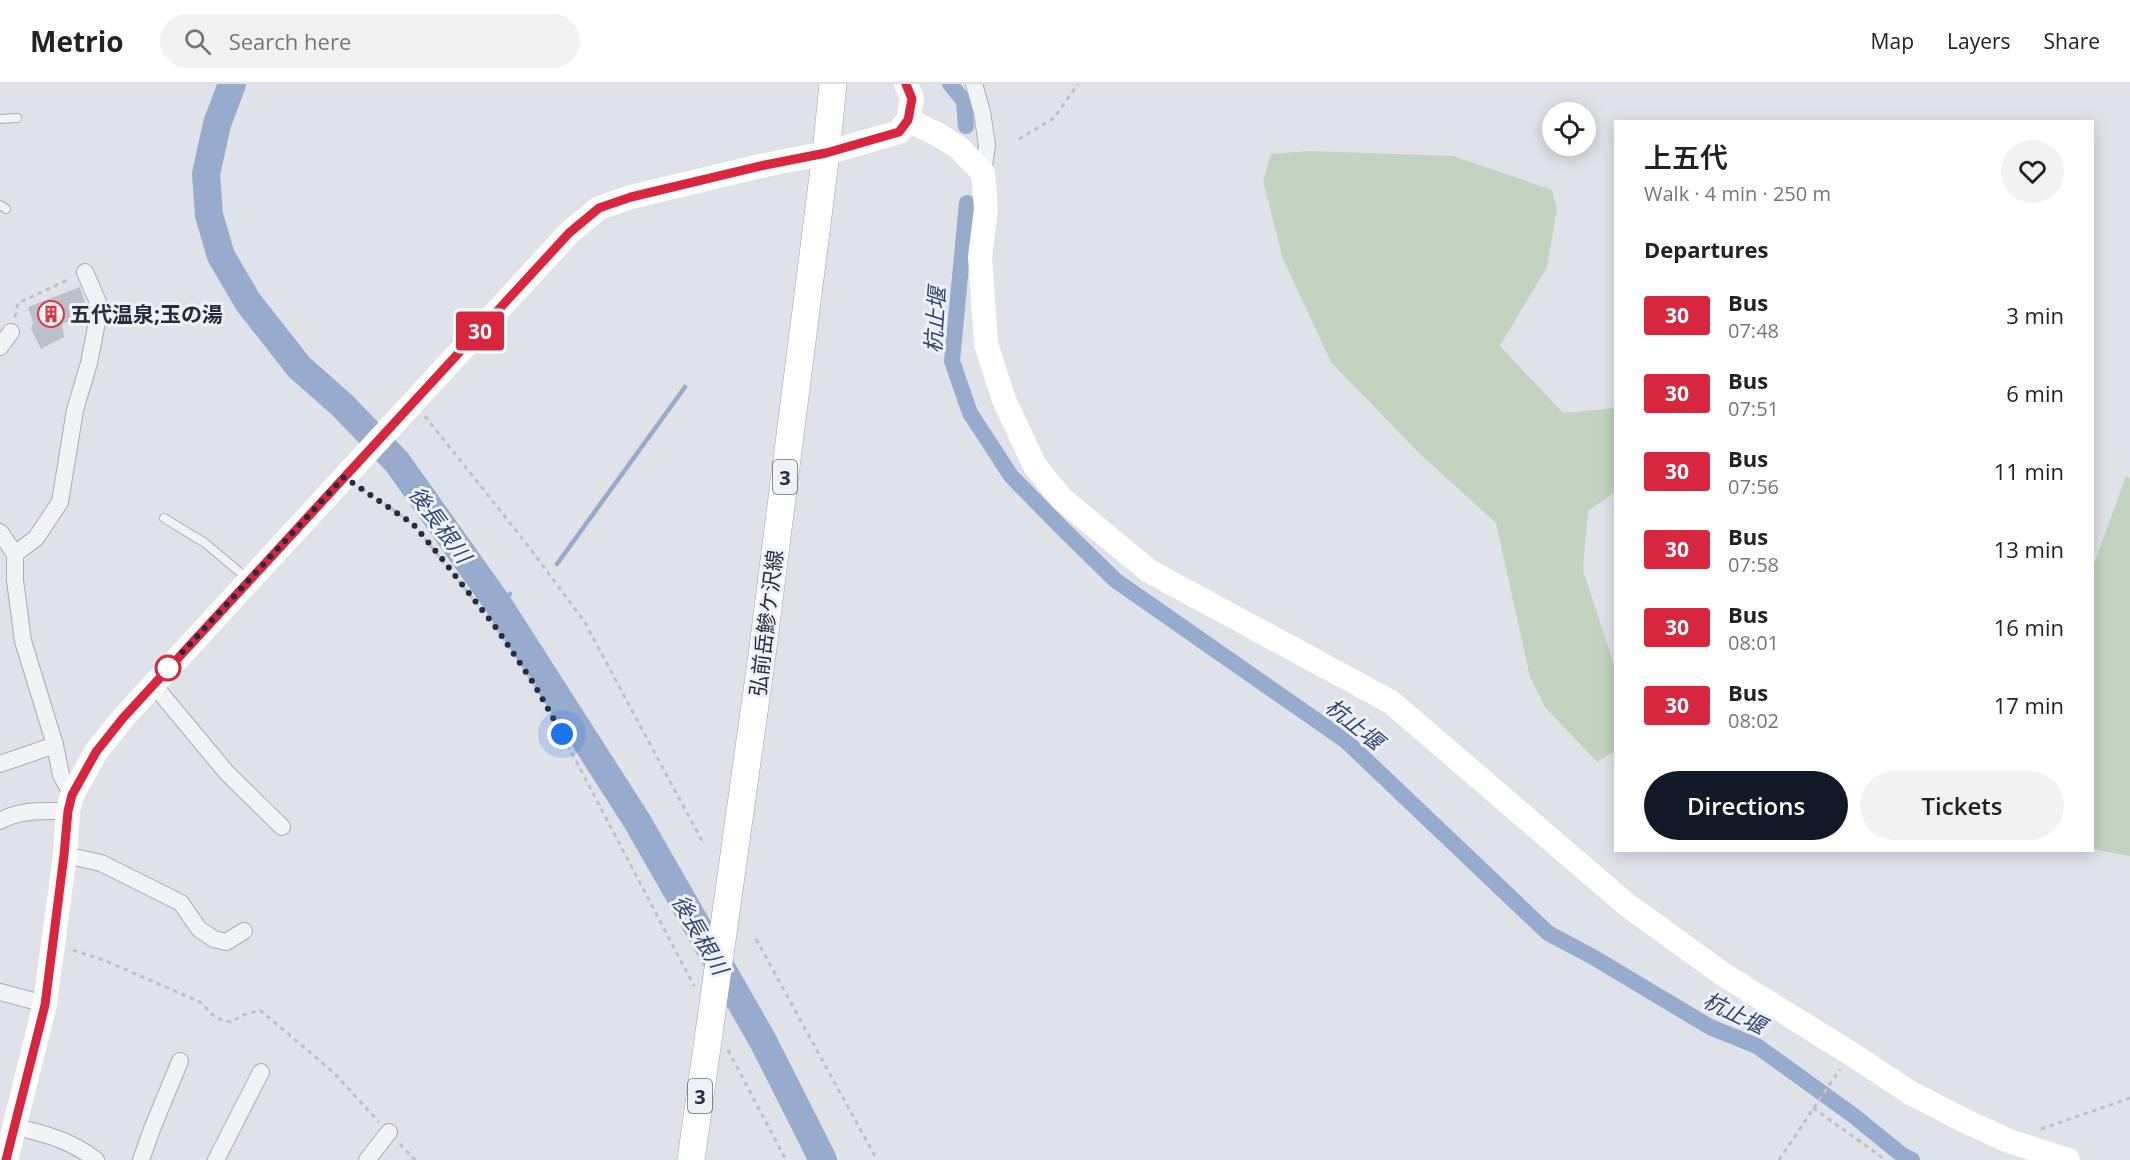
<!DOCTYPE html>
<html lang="en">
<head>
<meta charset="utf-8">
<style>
  :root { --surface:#fff; --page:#f2f2f2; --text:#222; --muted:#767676; --line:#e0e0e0; --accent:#111827 }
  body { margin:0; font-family:"Open Sans","Noto Sans JP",sans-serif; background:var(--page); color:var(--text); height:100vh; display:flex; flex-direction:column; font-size:22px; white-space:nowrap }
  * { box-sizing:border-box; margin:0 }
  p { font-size:20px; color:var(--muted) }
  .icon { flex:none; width:33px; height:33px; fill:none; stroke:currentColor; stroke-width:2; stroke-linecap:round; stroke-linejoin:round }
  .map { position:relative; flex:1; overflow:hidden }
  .drawer { position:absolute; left:1614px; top:36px; width:480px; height:732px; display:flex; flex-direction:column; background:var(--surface); border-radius:0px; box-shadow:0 3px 15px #0003 }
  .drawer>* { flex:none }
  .badge { padding:0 12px; border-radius:4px; font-size:21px; line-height:39px }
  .fabs { position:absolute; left:1542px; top:18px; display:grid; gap:12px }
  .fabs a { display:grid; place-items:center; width:54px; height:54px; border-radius:50%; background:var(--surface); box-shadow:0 3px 15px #0003; font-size:30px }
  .you { position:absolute; width:30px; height:30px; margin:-15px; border:4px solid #fff; border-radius:50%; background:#1a73e8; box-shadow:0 0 0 9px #1a73e833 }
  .map>.badge { position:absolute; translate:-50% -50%; box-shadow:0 0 0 3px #fff }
  h2 { padding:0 30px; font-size:22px; line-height:54px }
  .round { display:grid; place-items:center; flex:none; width:63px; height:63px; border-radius:32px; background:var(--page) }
  .headline { display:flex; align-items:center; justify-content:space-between; height:102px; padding:0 30px }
  h1 { font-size:28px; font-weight:600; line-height:45px }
  .button { display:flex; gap:12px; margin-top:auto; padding:12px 30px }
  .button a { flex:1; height:69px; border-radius:36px; background:var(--accent); color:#fff; font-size:24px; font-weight:600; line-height:69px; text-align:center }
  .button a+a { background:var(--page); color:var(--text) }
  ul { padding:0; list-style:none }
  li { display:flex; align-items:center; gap:18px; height:78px; padding:0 30px }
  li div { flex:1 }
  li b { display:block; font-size:22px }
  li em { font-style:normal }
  li .badge { min-width:66px; font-weight:700; text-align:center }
  header { display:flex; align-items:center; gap:36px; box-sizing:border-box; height:84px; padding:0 30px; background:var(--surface); border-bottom:2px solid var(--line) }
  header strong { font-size:28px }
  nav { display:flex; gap:33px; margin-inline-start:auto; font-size:21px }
  .search { width:420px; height:54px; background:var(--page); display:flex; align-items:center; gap:15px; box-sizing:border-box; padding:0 21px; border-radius:33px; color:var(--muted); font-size:22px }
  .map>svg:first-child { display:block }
  .green { fill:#c2d4bf }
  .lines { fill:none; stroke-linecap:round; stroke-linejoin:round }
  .stream { stroke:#97abcc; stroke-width:4.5 }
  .canal { stroke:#97abcc; stroke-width:16 }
  .river { stroke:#97abcc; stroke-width:28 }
  .building { fill:#bcc0cc }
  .lane-casing { stroke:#a8acb7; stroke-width:10 }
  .street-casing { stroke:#a8acb7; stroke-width:18 }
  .primary-casing { stroke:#9da4b6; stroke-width:28 }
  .path { stroke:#bdc0c8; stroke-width:3; stroke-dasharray:4.5 4.5; stroke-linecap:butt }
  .lane { stroke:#f2f3f7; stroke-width:8 }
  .street { stroke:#f2f3f7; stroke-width:16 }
  .secondary { stroke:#fff; stroke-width:24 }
  .primary { stroke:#fff; stroke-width:27 }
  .primary-bridge-casing { stroke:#9da4b6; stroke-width:28; stroke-linecap:butt }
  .primary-bridge { stroke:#fff; stroke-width:27 }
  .line-casing { stroke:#fff; stroke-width:14 }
  .line { stroke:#d7263d; stroke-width:9 }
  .walk { stroke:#272d41; stroke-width:6; stroke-dasharray:0 10.8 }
  .stop-dot { fill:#fff; stroke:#d7263d; stroke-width:3 }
  .labels { text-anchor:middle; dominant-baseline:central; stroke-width:6; stroke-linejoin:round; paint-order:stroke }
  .shield { fill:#eff1f7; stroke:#636878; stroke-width:1.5 }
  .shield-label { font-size:20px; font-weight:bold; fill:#272d41 }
  .poi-label { font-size:21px; font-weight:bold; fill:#272d41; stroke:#eff1f7; text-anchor:start }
  .street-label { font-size:21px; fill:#272d41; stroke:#eff1f7 }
  .water-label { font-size:22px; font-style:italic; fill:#2e4678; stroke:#eff1f7 }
</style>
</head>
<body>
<header>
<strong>Metrio</strong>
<div class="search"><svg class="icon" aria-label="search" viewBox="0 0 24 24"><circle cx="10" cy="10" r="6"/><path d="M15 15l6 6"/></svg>Search here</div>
<nav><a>Map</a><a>Layers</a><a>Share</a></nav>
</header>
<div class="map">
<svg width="2130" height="1076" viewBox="0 0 2130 1076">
  <rect width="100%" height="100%" fill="#dfe2e9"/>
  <path class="green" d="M1309,67L1453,72L1552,106L1557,125L1547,183L1500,262L1563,329L1615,324V408L1588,427L1583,486L1615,584V667L1597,678L1545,623L1530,593L1496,439L1419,369L1331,278L1283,175L1263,97L1271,70Z
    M2126,392L2130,394V772L2092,765L2093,483Z"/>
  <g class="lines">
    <path class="stream" d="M557,480L685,303
      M498,520L510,510"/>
    <path class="canal" d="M950,0L964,17L966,42
      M967,119L952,277L970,329L1011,392L1060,442L1115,496L1346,657L1548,849L1593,873L1710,943L1757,962L1854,1032L1902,1071L1912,1076"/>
    <path class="river" d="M232,0L217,40L206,90L209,131L221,172L248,218L299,283L342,321L397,378L498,520L637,737L763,957L823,1076"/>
  </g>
  <path class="building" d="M80,203L85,219L70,225L73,235L62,240L64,253L41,265L31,245L33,238L28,223Z"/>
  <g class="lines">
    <defs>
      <path id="lane" d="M0,35L17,34
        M0,121L6,125
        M164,434L205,459L249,496"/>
      <path id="street" d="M974,0L982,28L987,61L983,89
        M0,263L11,248
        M0,448L15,470V496L23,557L55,661L61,691L72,711
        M15,470L36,454L60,418L75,326L89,279L100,223L85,188
        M153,600L227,689L282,743
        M0,680L55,661
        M0,737C20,725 45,727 68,727
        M65,771L101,779L181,819L199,845L214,855L226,858L244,847
        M0,908L45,920
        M15,1043C44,1049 72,1057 96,1076
        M141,1076L152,1045L180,977
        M216,1076L261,988
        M367,1076L389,1048"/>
      <path id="primary" d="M732,785L762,571L826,69L833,0
        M691,1076L709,949"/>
    </defs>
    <use href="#lane" class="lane-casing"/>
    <use href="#street" class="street-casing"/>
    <use href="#primary" class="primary-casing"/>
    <path class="path" d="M1019,55L1054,34L1078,0
      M15,233L18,219L70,195
      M425,332L529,463L584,537L702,757
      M362,404L413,440L497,545L534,600L562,650L694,902
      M756,855L877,1076
      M73,866L106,877L200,918L216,934L231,938L243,931L260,926L333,988L379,1038
      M728,966L786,1076
      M1813,1024L1886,1076
      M2041,1045L2130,1014
      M400,1060L415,1076
      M1779,1076L1840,985"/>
    <use href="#lane" class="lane"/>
    <use href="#street" class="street"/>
    <path class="secondary" d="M908,36L939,51L959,64L983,89L986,125L980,173L986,260L1004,316L1035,382L1062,415L1149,487L1391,618L1626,820L1724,891L1850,969L1909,1008L1963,1036L2009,1057L2068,1076
      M6,1076L45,920L65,771L68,727L72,711L96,668L123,634L569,149L599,124L631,113L765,81L826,69L899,48L908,36L912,15L906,0"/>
    <use href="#primary" class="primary"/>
    <defs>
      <path id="primary-bridge" d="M709,949L732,785"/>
    </defs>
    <use href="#primary-bridge" class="primary-bridge-casing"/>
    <use href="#primary-bridge" class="primary-bridge"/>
  </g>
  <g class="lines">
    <defs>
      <path id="line" d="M6,1076L45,921L64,771L68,727L72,711L96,668L123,634L569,149L599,124L631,113L765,81L826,69L899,48L908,36L912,15L906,0"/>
    </defs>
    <use href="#line" class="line-casing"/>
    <use href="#line" class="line"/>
    <path class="walk" d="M168,584L344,393L413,440L439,471L497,545L534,600L562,650"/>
  </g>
  <defs>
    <symbol id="building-ring" viewBox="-11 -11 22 22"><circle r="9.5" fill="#eff1f7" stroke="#d73b40" stroke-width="1.5"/><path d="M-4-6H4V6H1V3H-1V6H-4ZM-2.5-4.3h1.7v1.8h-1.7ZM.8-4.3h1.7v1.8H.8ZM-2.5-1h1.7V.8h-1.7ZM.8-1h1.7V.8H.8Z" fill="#d73b40"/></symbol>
  </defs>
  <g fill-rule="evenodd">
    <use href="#building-ring" x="36" y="215" width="30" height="30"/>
  </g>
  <circle class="stop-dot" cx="168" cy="584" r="12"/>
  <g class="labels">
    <g class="shield">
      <rect x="773" y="376" width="24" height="34" rx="4.5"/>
      <rect x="688" y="995" width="24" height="34" rx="4.5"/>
    </g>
    <g class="shield-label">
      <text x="785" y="393">3</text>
      <text x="700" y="1012">3</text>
    </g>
    <g class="poi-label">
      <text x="70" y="230">五代温泉;玉の湯</text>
    </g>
    <g class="street-label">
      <text transform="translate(766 539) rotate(-83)">弘前岳鰺ケ沢線</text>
    </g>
    <g class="water-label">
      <text transform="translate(934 236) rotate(-86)">杭止堰</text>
      <text transform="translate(441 440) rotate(54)">後長根川</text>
      <text transform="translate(1355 639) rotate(39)">杭止堰</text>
      <text transform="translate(701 850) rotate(60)">後長根川</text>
      <text transform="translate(1735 928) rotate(26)">杭止堰</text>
    </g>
  </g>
</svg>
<div class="fabs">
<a><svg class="icon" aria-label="locate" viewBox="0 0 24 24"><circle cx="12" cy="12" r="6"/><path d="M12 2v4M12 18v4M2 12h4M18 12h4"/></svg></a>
</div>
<div class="you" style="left:562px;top:650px"></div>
<b class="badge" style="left:480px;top:247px;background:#d7263d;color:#fff">30</b>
<section class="drawer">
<div class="headline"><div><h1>上五代</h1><p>Walk · 4 min · 250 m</p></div><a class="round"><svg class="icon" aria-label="heart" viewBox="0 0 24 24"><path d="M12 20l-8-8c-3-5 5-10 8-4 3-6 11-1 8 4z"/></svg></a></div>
<h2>Departures</h2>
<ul>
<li><span class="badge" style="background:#d7263d;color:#fff">30</span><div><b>Bus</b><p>07:48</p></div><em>3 min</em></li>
<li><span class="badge" style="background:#d7263d;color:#fff">30</span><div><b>Bus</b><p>07:51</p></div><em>6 min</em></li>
<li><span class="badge" style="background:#d7263d;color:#fff">30</span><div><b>Bus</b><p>07:56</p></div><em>11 min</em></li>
<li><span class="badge" style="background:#d7263d;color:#fff">30</span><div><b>Bus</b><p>07:58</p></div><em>13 min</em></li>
<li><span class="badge" style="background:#d7263d;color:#fff">30</span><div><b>Bus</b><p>08:01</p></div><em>16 min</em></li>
<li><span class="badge" style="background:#d7263d;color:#fff">30</span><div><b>Bus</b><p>08:02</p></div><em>17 min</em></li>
</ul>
<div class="button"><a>Directions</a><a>Tickets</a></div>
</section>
</div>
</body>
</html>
